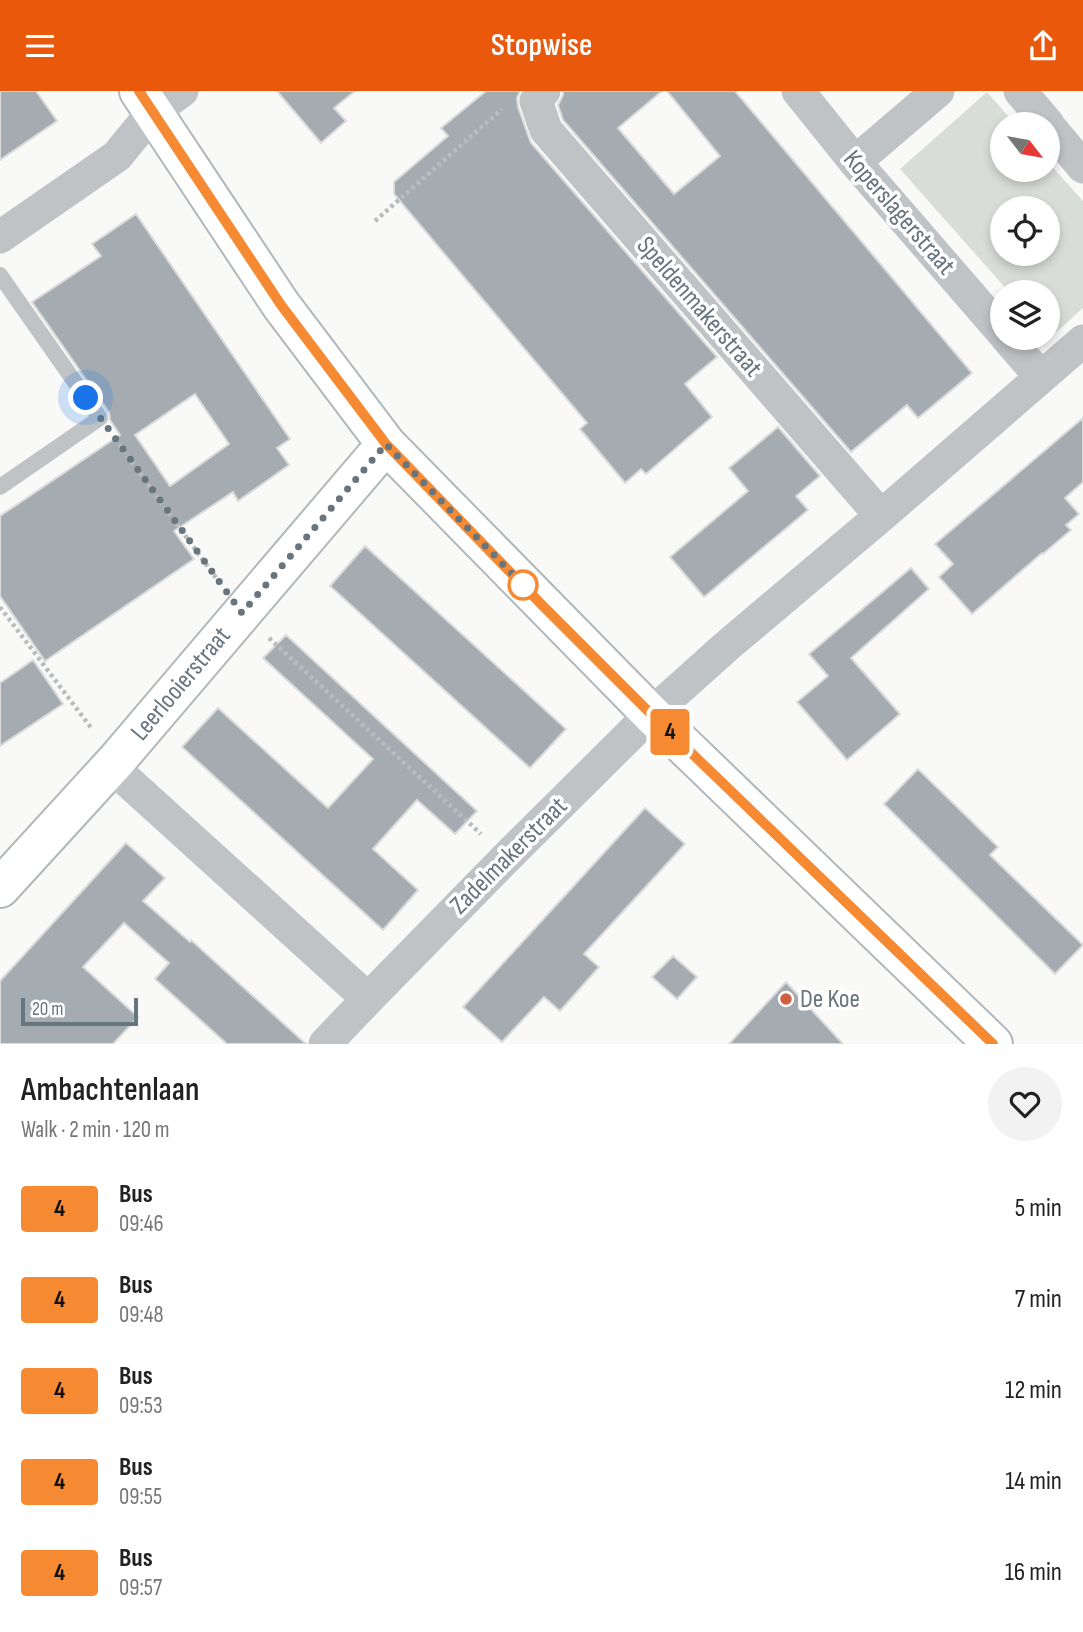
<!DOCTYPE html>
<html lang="en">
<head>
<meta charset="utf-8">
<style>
  :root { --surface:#fff; --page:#f2f2f2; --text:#222; --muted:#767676; --accent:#ea580c }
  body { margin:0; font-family:"Sofia Sans Condensed",sans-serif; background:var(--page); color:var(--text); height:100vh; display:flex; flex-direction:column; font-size:26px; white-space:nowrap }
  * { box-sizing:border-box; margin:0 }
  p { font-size:23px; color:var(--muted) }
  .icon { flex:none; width:38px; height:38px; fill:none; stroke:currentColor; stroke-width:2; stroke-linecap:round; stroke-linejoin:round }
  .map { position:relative; height:953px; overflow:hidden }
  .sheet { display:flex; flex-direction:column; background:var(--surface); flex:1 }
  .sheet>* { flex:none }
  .badge { padding:0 14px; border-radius:5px; font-size:24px; line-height:46px }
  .needle { width:46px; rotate:121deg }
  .controls { position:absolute; left:990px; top:21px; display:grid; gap:14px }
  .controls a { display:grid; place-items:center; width:70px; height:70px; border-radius:50%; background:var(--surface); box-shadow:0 4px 10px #0003; font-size:35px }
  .scale { position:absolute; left:21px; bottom:18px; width:117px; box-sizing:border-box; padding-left:7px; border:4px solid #67757e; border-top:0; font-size:19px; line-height:24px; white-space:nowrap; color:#67757e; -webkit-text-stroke:5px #fff; paint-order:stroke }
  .you { position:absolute; width:35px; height:35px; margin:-18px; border:5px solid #fff; border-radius:50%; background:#1a73e8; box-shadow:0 0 0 10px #1a73e833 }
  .map>.badge { position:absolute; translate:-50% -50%; box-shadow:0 0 0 4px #fff }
  .round { display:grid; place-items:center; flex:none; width:74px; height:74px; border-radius:37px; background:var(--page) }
  .overview { display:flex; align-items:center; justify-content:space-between; height:119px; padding:0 21px }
  h1 { font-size:33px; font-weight:600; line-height:52px }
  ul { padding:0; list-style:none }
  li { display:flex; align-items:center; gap:21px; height:91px; padding:0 21px }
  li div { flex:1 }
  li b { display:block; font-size:26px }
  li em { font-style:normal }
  li .badge { min-width:77px; font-weight:700; text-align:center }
  header { display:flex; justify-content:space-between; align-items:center; height:91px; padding:0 21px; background:var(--accent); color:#fff; font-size:32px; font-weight:600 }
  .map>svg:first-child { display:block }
  .green { fill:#d9ddd7; fill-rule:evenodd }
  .building { fill:#a4acb1; stroke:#dbdbd9; stroke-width:2; fill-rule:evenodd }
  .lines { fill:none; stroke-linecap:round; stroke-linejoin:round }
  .secondary-casing { stroke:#b1b7bb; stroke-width:42 }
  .path { stroke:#b9bcbe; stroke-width:4.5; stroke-dasharray:3.5 3.5; stroke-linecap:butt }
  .lane { stroke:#bfc3c6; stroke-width:16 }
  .street { stroke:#bfc3c6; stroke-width:33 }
  .secondary { stroke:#fff; stroke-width:38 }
  .line-casing { stroke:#fff; stroke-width:16 }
  .line { stroke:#f68a33; stroke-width:10 }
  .walk { stroke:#67757e; stroke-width:7; stroke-dasharray:0 12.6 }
  .stop-dot { fill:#fff; stroke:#f68a33; stroke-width:3.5 }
  .poi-dot { fill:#d05e40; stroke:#fff; stroke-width:2.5 }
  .labels { text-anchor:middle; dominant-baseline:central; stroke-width:7; stroke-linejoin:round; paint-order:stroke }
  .street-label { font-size:26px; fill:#67757e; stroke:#fff }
  .poi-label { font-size:26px; fill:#67757e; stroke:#fff; text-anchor:start }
</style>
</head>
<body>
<header><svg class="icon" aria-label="menu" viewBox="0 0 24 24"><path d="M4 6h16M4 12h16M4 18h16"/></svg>Stopwise<svg class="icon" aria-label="share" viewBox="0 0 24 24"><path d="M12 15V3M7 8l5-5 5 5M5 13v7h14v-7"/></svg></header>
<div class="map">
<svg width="1083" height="953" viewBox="0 0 1083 953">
  <rect width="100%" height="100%" fill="#f9f9f7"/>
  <path class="green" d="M987,1L1015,33H1003V79H1048V71L1083,110V217L1050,247L1048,201H1009L900,78ZM1003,117H1048V163H1003Z"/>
  <path class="building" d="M0,0H36L57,30L0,69Z
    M277,0H355L334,17L346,30L321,52Z
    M486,0H520L517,7L518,16L531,52L717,266L685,293L712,326L646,383L641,378L625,392L580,338L587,332L394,103V91L448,45L441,37Z
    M563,0H662L618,37L674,103L720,65L667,0H735L972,282L918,327L907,314L851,361L563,29L558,14L563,4Z
    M136,123L290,348L277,357L289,374L238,410L233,401L174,440L194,468L45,570L0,505V425L120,344L110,329L109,321L32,211L101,165L92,153ZM195,303L229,353L170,395L135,344Z
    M1083,327V391L1065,407L1079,423L1066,434L1071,439L1043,463L1042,462L972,523L939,486L953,473L935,453Z
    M778,336L820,385L796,405L808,419L704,506L670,466L748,400L729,377Z
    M365,455L566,638L530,677L330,495Z
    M911,477L929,498L851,567L900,623L847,669L797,611L828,585L809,563Z
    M286,544L477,720L455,743L417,709L373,758L418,799L383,839L182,656L218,617L328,717L373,668L263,567Z
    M33,569L63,613L0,655V592Z
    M918,678L998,756L990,764L1083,854L1055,883L884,713Z
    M645,717L685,753L584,863L599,876L560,920L544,906L502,951L463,916Z
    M126,752L165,787L143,810L190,851L191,849L306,953H227L155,888L169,872L124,832L83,876L138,926L113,953H0V890Z
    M673,865L697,886L677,908L652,886Z
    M786,891L843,953H729Z"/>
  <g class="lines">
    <defs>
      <path id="secondary" d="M139,0L281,214L386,353L651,623L993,953
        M0,797L116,670L386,353"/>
    </defs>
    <use href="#secondary" class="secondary-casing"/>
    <path class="path" d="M375,130L502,18
      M115,348L219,491
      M0,516L92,638
      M269,547L481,743"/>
    <path class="lane" d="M0,184L100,327L0,396"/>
    <path class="street" d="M544,0L536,10L546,39L881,425
      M798,0L855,71L1003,242
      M1020,0L1048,33
      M1048,34L1083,76
      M855,71L938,0
      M0,146L117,65L153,21L182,0
      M1007,247L1041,286
      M111,675L368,908L507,766L651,623L728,554L881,425L1083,250
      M325,953L368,908"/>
    <use href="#secondary" class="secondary"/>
  </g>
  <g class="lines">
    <defs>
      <path id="line" d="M139,0L281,214L386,353L542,514L651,623L993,953"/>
    </defs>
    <use href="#line" class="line-casing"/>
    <use href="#line" class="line"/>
    <path class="walk" d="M86,307L242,522L386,353L525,496L523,494"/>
  </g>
  <circle class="stop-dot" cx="523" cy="494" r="14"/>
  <circle class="poi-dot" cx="786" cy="908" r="7"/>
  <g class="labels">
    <g class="street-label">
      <text transform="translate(899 122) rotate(49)">Koperslagerstraat</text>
      <text transform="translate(699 216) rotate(49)">Speldenmakerstraat</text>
      <text transform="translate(181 593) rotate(-50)">Leerlooierstraat</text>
      <text transform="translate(509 765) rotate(-45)">Zadelmakerstraat</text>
    </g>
    <g class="poi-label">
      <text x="800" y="908">De Koe</text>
    </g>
  </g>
</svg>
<div class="controls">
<a><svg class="needle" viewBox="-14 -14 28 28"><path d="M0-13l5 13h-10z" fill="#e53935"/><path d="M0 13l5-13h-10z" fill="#767676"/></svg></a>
<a><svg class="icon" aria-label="locate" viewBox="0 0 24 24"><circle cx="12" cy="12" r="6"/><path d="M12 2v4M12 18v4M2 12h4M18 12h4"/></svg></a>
<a><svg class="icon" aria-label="layers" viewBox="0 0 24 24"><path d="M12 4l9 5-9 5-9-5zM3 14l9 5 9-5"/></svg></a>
</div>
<div class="scale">20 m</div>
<div class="you" style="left:86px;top:307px"></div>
<b class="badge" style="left:670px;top:641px;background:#f68a33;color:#111">4</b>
</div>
<section class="sheet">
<div class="overview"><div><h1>Ambachtenlaan</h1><p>Walk · 2 min · 120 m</p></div><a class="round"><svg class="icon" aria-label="heart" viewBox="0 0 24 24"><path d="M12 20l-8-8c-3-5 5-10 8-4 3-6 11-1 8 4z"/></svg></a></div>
<ul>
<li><span class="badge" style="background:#f68a33;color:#111">4</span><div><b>Bus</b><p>09:46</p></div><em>5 min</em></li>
<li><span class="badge" style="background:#f68a33;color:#111">4</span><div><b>Bus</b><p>09:48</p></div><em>7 min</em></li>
<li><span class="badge" style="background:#f68a33;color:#111">4</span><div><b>Bus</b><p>09:53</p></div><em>12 min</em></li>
<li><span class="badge" style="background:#f68a33;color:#111">4</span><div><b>Bus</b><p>09:55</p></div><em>14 min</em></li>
<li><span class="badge" style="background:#f68a33;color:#111">4</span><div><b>Bus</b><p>09:57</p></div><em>16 min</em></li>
</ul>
</section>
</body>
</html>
